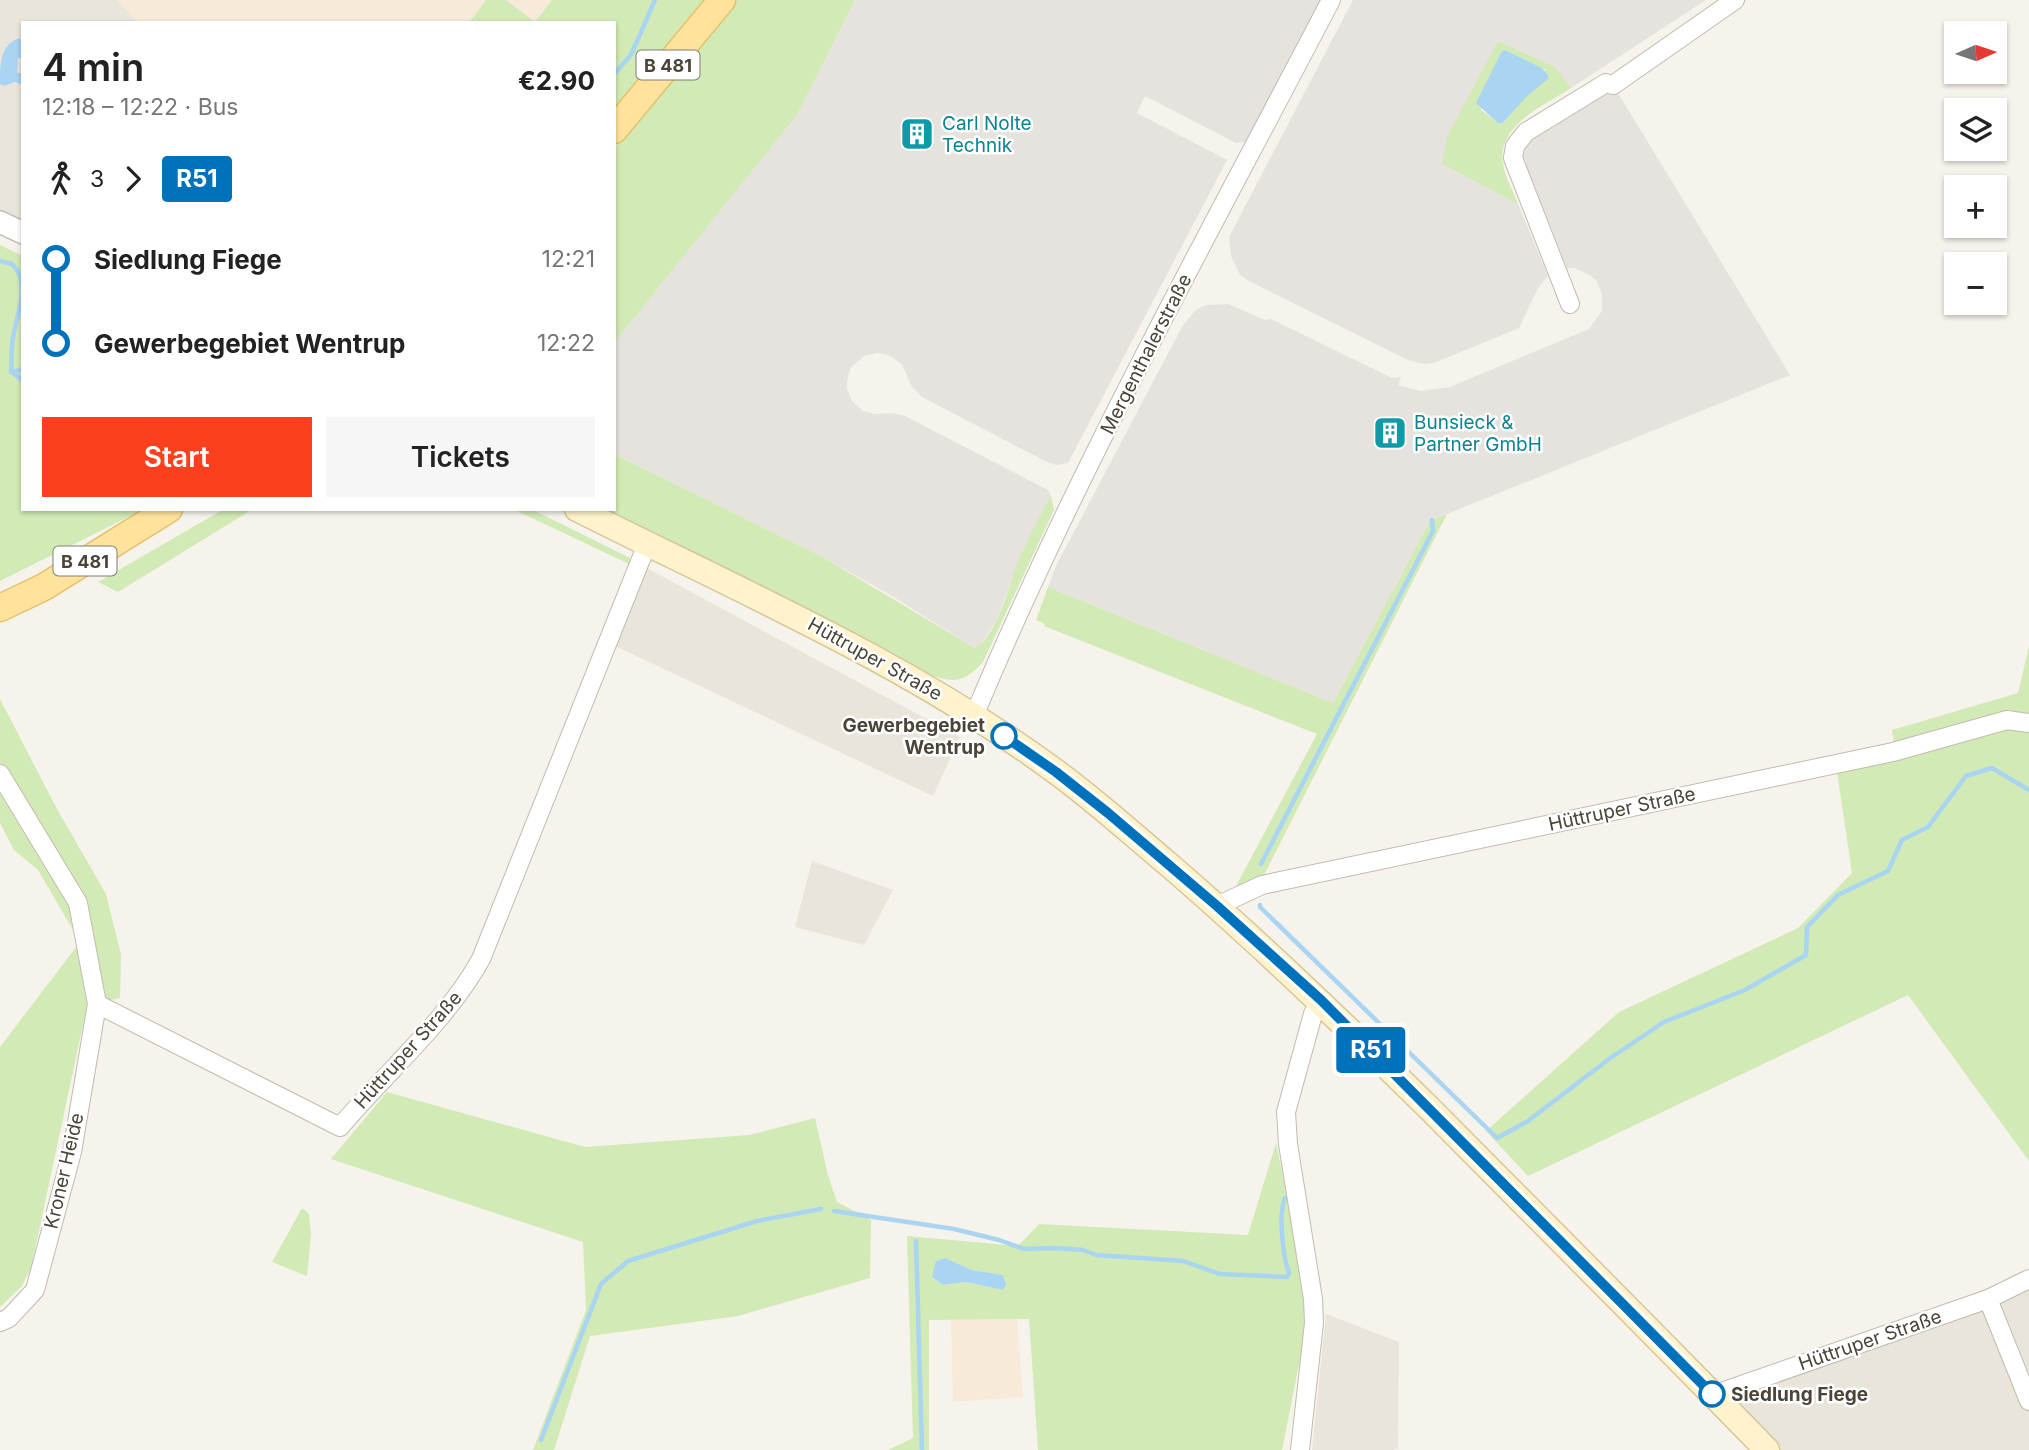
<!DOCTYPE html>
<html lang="en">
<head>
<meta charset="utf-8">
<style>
  :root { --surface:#fff; --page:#f6f6f6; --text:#222; --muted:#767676; --accent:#fc3f1d }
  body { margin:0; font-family:Inter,sans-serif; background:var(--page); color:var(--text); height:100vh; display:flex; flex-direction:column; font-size:26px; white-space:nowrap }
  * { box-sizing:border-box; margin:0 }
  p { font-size:23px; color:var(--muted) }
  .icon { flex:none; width:38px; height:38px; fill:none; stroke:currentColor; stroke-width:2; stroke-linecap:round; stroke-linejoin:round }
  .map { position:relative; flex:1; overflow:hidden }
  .details { position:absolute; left:21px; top:21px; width:595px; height:490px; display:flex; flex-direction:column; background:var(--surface); border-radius:0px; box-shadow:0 2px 5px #0004 }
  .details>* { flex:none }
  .badge { padding:0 14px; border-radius:5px; font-size:24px; line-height:46px }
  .needle { width:46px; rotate:87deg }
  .controls { position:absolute; left:1944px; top:21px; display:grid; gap:14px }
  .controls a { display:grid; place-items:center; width:63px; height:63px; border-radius:0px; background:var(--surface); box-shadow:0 2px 5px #0004; font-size:35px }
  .map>.badge { position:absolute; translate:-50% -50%; box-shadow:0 0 0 4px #fff }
  .legs { display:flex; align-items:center; gap:10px; height:77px; padding:0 21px; font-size:23px }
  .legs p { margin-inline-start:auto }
  .summary { display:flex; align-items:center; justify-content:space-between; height:119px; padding:0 21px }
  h1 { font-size:38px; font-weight:600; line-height:52px }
  .action { display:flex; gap:14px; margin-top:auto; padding:14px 21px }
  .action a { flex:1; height:80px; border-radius:0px; background:var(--accent); color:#fff; font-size:28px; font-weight:600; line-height:80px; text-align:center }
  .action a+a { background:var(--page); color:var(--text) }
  ul { padding:0 21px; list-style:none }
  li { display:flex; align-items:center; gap:24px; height:84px; font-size:26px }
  li i { display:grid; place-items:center; width:10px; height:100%; margin:0 9px; background:currentColor }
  li i::after { content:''; width:18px; height:18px; margin:-9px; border:5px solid; border-radius:50%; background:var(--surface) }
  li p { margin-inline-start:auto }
  li:first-child i { background:linear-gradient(#0000 50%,currentColor 0) }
  li:last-child i { background:linear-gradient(currentColor 50%,#0000 0) }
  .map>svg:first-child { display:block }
  .residential { fill:#eae5da }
  .commercial { fill:#f7ead8 }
  .industrial { fill:#e6e2dd }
  .green { fill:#d2eab5; fill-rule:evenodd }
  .parking { fill:#e5e3e0 }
  .water { fill:#a9d4f2 }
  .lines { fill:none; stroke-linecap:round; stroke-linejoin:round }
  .stream { stroke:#a9d4f2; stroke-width:4.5 }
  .minor-casing { stroke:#c2bbae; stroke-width:20 }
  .tertiary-casing { stroke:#c2bbae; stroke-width:24 }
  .secondary-casing { stroke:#d6c79b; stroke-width:27 }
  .primary-casing { stroke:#e6c16a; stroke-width:29 }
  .minor { stroke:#fff; stroke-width:18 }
  .tertiary { stroke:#fff; stroke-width:21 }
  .secondary { stroke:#fff3cd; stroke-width:24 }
  .primary { stroke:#ffe39c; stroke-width:26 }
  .line-1-casing { stroke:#fff; stroke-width:16 }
  .line-1 { stroke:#0072bc; stroke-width:10 }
  .stop-1-dot { fill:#fff; stroke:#0072bc; stroke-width:3.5 }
  .labels { text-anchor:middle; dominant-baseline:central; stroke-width:5; stroke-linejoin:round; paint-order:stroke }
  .shield { fill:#fff; stroke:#817c74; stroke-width:2 }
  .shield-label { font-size:18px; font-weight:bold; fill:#4b4439 }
  .culture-label { font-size:19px; fill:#0d838f; stroke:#fff; text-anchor:start }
  .street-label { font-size:19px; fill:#4b4439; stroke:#fff }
  .stop-label { font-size:19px; font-weight:bold; fill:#4b4439; stroke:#fff; text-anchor:end }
</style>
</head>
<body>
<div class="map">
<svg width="2029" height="1450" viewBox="0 0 2029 1450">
  <rect width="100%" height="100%" fill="#f6f3ec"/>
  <path class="residential" d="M0,0H117L139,23H23V222L0,211Z
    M643,566L960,737L933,796L613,645Z
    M812,861L893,890L864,945L795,927Z
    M2029,1271V1450H1767L1713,1395L1983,1293Z
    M1326,1314L1399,1342L1398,1448L1392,1450H1312Z"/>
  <path class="commercial" d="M117,0H486L469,23H139Z
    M506,0H552L535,22Z
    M1017,1319L1023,1397L953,1402L951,1320Z"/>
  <path class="industrial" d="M855,0H1324L1249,139L1244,142L1236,143L1145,96L1137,113L1227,160L1068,463L1056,465L1045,461L922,397L911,385L902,364L888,355L877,353L864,356L851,367L847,380V389L852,401L863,411L874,414L894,413L905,416L1048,490L1051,496L1022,552L996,622L980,645L975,648L887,593L821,556L614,454V343L797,115Z
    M1353,0H1706L1571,88L1555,67L1498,41L1442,164L1518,204L1548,276L1538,288L1519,328L1434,363L1424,364L1408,360L1249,281L1240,275L1231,256L1229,237Z
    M1613,85L1790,375L1430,521L1333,703L1048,587L1056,566L1183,325L1196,310L1206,305L1228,304L1265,320L1271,319L1392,378L1401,377L1398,385L1421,391L1450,387L1589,329L1602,311V294L1596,280L1589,275L1575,268H1567L1523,157L1524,150L1533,138Z"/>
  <path class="green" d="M486,0H506L535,22L552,0H710L614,108V23H469Z
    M736,0H855L797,115L614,343V149L682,70Z
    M1498,41L1555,67L1571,88C1545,105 1496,125 1503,164C1505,177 1513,191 1518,204L1442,164L1447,137ZM1505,50L1546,70L1506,120L1503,123H1499L1481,110L1502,51Z
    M0,245L23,256V509H144L138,514L126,518L0,581Z
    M614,454L821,556L975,648C1001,633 1010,576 1023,550C1031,532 1041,514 1051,496L1054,510L983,662C963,685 950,683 924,672L832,621L601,509H614Z
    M224,509H253L118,592L98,582Z
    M513,509H531L630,558L629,564Z
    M1447,514L1264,875L1242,886H1236L1317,734L1044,626L1045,624L1036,620L1048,587L1333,703L1430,521Z
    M2029,646V1161L1908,995L1528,1176L1486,1131L1619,1012L1798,928L1852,873L1837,772L1894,745L1892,730L2018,693Z
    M0,699L57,809L106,894L121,954L120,998L87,1006L31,1268L22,1286L0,1307V1047L80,942L38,870L14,850L0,823Z
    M387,1092L585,1147L749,1135L815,1118L828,1175L837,1202L871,1220L870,1278L738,1316L590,1336L554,1450H533L586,1310L583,1242L331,1159Z
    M1276,1143L1296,1236L1307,1324L1282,1450H1038L1029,1319L929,1320V1450H888L913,1438L907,1236L1018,1246L1039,1224L1248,1235ZM945,1258L972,1270L1002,1275L1003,1290L965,1282L943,1285L932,1277Z
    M302,1208L309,1214L311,1234L307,1276L272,1262Z"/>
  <path class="parking" d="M1418,414L1432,420L1448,469L1446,479L1427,494L1421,491L1428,475L1403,463L1400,451Z"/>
  <path class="water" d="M19,38L23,43V59L18,58L17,73H23V85L15,82L4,86L0,84C0,64 0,45 19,38Z
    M1505,50L1542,68L1548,75V79L1526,97L1503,123H1498L1476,103L1502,51Z
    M945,1258L972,1270L1003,1275L1006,1284L1003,1290L965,1282L943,1285L932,1277L936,1261Z"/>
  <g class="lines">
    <path class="stream" d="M614,74L631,55L655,0
      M0,261L12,264C32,282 16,316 13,338C11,349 12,361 11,372L23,369
      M12,372L23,381
      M1261,864L1433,531L1432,520
      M1260,905V907L1497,1138L1528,1121L1609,1059L1664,1022L1745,990L1806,955L1807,927L1838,895L1888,871L1902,840L1928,827L1966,776L1992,768L2029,790
      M834,1211L954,1229L999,1240L1024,1249L1054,1248L1083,1250L1096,1255L1183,1261L1220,1274L1287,1277L1289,1273C1283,1258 1278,1213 1285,1198
      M916,1241L922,1450
      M541,1440L601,1284L628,1261L757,1221L821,1209"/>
    <defs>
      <path id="minor" d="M1613,85L1735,0
        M1570,304L1513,158L1515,146L1526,132L1606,83
        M974,716C1077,469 1208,236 1331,0
        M0,774L78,903L97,1004
        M1217,906L1262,885L1893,752L2007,720L2029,723
        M1988,1299L2029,1401
        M0,1322L9,1318L35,1290L72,1152L97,1004L340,1127C387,1071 446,1022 481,959L647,544
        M1713,1395L1988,1299L2029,1279
        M1300,1450L1314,1323L1313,1299L1288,1144L1286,1112L1313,1014L1321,1000"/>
      <path id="tertiary" d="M0,222L23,233"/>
      <path id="secondary" d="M577,509C740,591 908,663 1055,771C1095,800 1131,833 1168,864C1260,943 1346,1026 1432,1111C1544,1224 1656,1336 1767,1450"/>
      <path id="primary" d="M614,130L722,0
        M0,608L44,587L169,509"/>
    </defs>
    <use href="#minor" class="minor-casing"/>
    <use href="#tertiary" class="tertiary-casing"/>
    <use href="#secondary" class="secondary-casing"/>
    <use href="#primary" class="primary-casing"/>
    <use href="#minor" class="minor"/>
    <use href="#tertiary" class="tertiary"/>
    <use href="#secondary" class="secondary"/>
    <use href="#primary" class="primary"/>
  </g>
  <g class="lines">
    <defs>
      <path id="line-1" d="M1004,736L1056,772L1108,813L1217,906L1321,1000L1712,1394"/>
    </defs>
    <use href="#line-1" class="line-1-casing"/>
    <use href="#line-1" class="line-1"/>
  </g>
  <defs>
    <symbol id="building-square" viewBox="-11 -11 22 22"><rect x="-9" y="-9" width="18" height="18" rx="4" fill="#0f9aa8" stroke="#fff"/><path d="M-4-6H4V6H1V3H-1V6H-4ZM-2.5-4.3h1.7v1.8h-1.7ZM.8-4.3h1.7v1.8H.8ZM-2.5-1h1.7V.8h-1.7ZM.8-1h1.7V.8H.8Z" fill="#fff"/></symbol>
  </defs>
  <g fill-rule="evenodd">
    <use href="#building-square" x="898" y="115" width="38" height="38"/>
    <use href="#building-square" x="1371" y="414" width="38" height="38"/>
  </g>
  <g class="stop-1-dot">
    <circle cx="1004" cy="736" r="12"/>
    <circle cx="1712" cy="1394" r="12"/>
  </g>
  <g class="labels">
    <g class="shield">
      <rect x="636.5" y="50.5" width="63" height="29" rx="5"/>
      <rect x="53.5" y="546.5" width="63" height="29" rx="5"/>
    </g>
    <g class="shield-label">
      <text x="668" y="65">B 481</text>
      <text x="85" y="561">B 481</text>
    </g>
    <g class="culture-label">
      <text x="942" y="123">Carl Nolte<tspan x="942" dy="22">Technik</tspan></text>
      <text x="1414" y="422">Bunsieck &amp;<tspan x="1414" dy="22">Partner GmbH</tspan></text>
    </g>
    <g class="street-label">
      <text transform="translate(1146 354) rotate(-63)">Mergenthalerstraße</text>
      <text transform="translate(875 659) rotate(29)">Hüttruper Straße</text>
      <text transform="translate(1622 809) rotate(-12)">Hüttruper Straße</text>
      <text transform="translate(408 1050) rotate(-48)">Hüttruper Straße</text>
      <text transform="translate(64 1171) rotate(-77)">Kroner Heide</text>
      <text transform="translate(1870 1340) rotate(-19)">Hüttruper Straße</text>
    </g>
    <g class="stop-label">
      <text x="985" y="725">Gewerbegebiet<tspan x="985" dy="22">Wentrup</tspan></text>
      <text x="1731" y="1394" text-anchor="start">Siedlung Fiege</text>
    </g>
  </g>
</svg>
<div class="controls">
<a><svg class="needle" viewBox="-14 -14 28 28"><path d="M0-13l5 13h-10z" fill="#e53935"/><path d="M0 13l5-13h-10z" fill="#767676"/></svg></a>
<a><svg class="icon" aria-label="layers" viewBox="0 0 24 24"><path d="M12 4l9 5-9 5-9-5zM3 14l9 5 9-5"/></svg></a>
<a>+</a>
<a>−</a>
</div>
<b class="badge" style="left:1371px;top:1050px;background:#0072bc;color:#fff">R51</b>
<section class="details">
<div class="summary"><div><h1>4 min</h1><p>12:18 – 12:22 · Bus</p></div><b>€2.90</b></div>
<div class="legs"><svg class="icon" aria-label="walk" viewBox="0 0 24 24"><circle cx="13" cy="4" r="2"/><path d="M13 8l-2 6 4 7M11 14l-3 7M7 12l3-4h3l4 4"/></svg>3<svg class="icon" aria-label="forward" viewBox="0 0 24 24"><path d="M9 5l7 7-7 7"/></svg><b class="badge" style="background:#0072bc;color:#fff">R51</b></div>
<ul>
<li><i style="color:#0072bc"></i><b>Siedlung Fiege</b><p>12:21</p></li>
<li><i style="color:#0072bc"></i><b>Gewerbegebiet Wentrup</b><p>12:22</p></li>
</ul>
<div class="action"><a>Start</a><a>Tickets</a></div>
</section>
</div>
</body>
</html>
